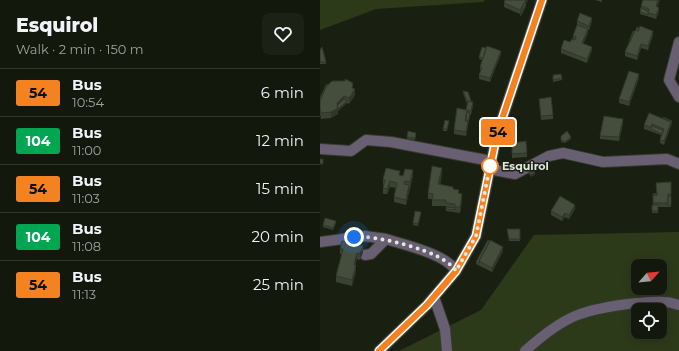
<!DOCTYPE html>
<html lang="en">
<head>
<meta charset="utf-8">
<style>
  :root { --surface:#13180d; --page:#1c2116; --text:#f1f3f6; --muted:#9da09d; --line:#32372e }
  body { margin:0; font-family:Montserrat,sans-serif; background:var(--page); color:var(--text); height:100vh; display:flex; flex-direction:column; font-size:15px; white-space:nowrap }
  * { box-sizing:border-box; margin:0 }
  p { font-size:13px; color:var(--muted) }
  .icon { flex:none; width:22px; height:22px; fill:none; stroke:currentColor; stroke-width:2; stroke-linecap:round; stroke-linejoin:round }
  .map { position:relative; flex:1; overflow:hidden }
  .drawer { display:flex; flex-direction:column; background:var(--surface); width:320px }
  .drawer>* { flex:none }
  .badge { padding:0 8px; border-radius:3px; font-size:14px; line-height:26px }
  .needle { width:26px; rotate:63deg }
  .fabs { position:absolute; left:311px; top:259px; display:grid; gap:8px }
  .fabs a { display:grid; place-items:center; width:36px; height:36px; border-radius:8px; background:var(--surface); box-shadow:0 2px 10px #0003,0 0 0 1px var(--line); font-size:20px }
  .you { position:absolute; width:20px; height:20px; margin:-10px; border:3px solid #fff; border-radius:50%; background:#1a73e8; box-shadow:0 0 0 6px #1a73e833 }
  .map>.badge { position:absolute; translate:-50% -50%; box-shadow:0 0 0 2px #fff }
  .round { display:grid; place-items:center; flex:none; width:42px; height:42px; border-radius:8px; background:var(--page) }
  .headline { display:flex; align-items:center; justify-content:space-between; height:68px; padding:0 16px }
  h1 { font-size:19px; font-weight:800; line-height:30px }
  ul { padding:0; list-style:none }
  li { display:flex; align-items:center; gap:12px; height:48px; padding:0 16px; border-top:1px solid var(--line) }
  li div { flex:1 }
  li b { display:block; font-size:15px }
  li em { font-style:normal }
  li .badge { min-width:44px; font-weight:700; text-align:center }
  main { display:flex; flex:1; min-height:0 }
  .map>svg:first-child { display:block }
  .green { fill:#2c3a1a; fill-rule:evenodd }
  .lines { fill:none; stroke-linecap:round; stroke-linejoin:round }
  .minor-casing { stroke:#353c2e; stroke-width:12 }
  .minor { stroke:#695f72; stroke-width:10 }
  .wall { fill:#3b4234 }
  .shaded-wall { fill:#30362b }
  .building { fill:#454d3d; stroke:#30362b }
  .line-casing { stroke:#fff; stroke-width:9 }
  .line { stroke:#f58220; stroke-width:6 }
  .walk { stroke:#e2e7dd; stroke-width:4; stroke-dasharray:0 7.2 }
  .stop-dot { fill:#fff; stroke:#f58220; stroke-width:2 }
  .labels { text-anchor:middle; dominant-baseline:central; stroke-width:3; stroke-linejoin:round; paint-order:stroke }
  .stop-label { font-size:11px; font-weight:bold; fill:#e2e7dd; stroke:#192011; text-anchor:start }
</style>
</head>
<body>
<main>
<section class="drawer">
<div class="headline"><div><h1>Esquirol</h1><p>Walk · 2 min · 150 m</p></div><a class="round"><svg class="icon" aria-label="heart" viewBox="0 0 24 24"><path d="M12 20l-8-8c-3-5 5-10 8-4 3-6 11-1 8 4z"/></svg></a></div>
<ul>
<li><span class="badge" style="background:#f58220;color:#111">54</span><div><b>Bus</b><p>10:54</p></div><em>6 min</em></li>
<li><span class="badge" style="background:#00a651;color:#fff">104</span><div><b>Bus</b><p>11:00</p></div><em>12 min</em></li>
<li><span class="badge" style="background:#f58220;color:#111">54</span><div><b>Bus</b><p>11:03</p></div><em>15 min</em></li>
<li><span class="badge" style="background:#00a651;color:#fff">104</span><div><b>Bus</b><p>11:08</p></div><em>20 min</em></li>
<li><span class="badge" style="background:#f58220;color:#111">54</span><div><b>Bus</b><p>11:13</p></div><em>25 min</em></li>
</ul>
</section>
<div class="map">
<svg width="359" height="351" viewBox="0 0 359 351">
  <rect width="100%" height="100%" fill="#192011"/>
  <path class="green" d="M0,0H165L163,2L56,9L0,30Z
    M359,232V351H79L161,310L214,235ZM318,266H340V288H318ZM318,310H340V332H318Z"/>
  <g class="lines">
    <defs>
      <path id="minor" d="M359,42L349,80L359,97
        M0,149L31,151L46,140L71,142L171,161
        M169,169L195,174L229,156L243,153L283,162L347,159L359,164
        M0,242L45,236L66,239
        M45,255L51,254L66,239C85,245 126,254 136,271
        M114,297L125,329L127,351
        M59,351L107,305L136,271L156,236L177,134L222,0
        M205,351C245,315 263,309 316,303C330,302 345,300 359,305"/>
    </defs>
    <use href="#minor" class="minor-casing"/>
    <use href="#minor" class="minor"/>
  </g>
  <path class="wall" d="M275,0H282V2Z
    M323,0H340L337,7L339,12L336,19L320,14L321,6Z
    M184,3L206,4V6L201,16L200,15V14L184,7Z
    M257,21H272L269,30H268V33L263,43L272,50L267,63L241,53V49L253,40V36L257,25Z
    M333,35L328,50L321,48L317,60L305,56V52L309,43V42Z
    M0,50L6,62V64H0Z
    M181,54L170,82L159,79V75L161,71H160V67L162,60L159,59V57Z
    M233,77L242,78V80L233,82Z
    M319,78L309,106L299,103V99Z
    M33,88L35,95L29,104L27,103L18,111V114L11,118L1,119L0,113V96Z
    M143,91L151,102L153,106L151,115H150L146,136L134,134V130L146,110L147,104L143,93Z
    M219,99L233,115V119L221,120Z
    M129,121L127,131H123V129Z
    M303,123L299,141L280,139V136Z
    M352,123L344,145L340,143V140L341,135L324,129V125Z
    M96,135L95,140L87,139V137Z
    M241,136L251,139L245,143L241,142Z
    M192,143L207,153V157L192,158Z
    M122,174L120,185L133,190L139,193L142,200L140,213L126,211V206H112V199H108V193Z
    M80,175L93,176L86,205L74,202V197L76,188L70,187L67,194H63V188L64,185H63V179Z
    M351,182V207H338V213H332V205H333V194L337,193L336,183Z
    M255,209L249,219L245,217L242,221L231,215V211Z
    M101,214L98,226L93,225V223Z
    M16,223L13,230L3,227V225Z
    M187,229H200V241H189Z
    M20,249L43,252L40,260L37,259L35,265L36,271L32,286L16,282V276L22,255L20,254Z
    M183,251L172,272L156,264V262Z"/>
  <path class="shaded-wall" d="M206,0H208L206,4V6L201,16V14L206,5L200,14V10Z
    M338,0H340L336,10V6Z
    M339,8V12L336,19V15Z
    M272,18V21L269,30V26Z
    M268,29V33L262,47V43Z
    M333,31V35L328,50V46Z
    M321,44V48L317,60V56Z
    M272,47V50L267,63V59Z
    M181,51V54L170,82V78Z
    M319,74V78L309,106V102Z
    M33,83V89H35V95L29,104V98Z
    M24,96V101L17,108V103Z
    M27,101V103L18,111V114L11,118V112Z
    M150,113V115L146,136V132Z
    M303,119V123L299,141V137Z
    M352,121V123L344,145V141L351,122Z
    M251,137V139L245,143V142Z
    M122,168V174L118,190V184Z
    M93,170V176L90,188V182Z
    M215,173V175L210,177V175Z
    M70,181V187L67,194V189Z
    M89,185V191L86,205V200Z
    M142,194V200L140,213V207Z
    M255,205V209L249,219V215Z
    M245,213V217L242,221V217Z
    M43,246V252L40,260V254Z
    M183,247V251L172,272V268Z
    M37,253V259L34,270V265Z
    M36,265V271L32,286V280Z"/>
  <path class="building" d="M185,0H206L200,10L184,3Z
    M323,0H338L336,6L339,8L336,15L328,13L329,9L321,6Z
    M204,3L206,4L201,14H200Z
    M321,8L328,11V15L320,12Z
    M260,13L272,18L269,26L257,21Z
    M257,25L268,29L262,43L272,47L267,59L241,49L244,40L250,42L252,39L255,40L256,37L253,36Z
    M320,26L333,31L328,46L321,44L317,56L305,52L315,30L318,31Z
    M317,27L319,28L318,31L316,30Z
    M313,31L314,32L310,42H309Z
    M167,46L181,51L170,78L159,75L162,68L160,67Z
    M2,47L6,62H0V50Z
    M162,47L166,48L163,58L159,57Z
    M309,71L319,74L309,102L299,99Z
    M241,74L242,78L233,80V75Z
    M25,79L33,83L32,88L35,89L29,98L24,96L17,103L18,108L11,112L1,113L0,108V101L6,87L12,81H25Z
    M9,84L6,87L1,98H0L6,85Z
    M143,91L148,92L151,101V102L148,101V103Z
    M231,97L233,115L221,116L219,99Z
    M24,99L27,101L18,109L17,106Z
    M148,101L153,102L151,111L147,110L145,121H148L146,132L134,130L137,108L146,110Z
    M147,112L150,113L148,123V121H146Z
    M329,113L351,122L344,141L340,140L344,129L332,124L331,127L324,125Z
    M284,116L303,119L299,137L280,136Z
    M343,117L352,121L351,124V122L343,118Z
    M125,120L129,121L127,129H123Z
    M332,126L343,130L342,134L331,129Z
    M88,131L96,133L95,138L87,137Z
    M247,131L251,137L245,142L241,140V136Z
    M206,141L207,153L192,154V143Z
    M0,159H3V164H0Z
    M112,166L122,168L118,184L133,187V189L139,190L138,193L142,194L140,207H135V204L126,203V200H112L113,194L108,193Z
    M66,168L80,171L79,175L83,176L85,169L93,170L90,182L85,181L84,184L89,185L86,200L74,197L77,183L70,181L67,189L63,188L65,180L63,179Z
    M214,171L215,173L210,175L209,173Z
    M351,182V194H348V203H333V195H337L336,183Z
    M337,193V195H333V197V194Z
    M240,196L255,205L249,215L245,213L242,217L231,211Z
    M348,196H351V205H348Z
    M332,205H338V211H332Z
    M126,207L135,208V210L126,209Z
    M95,211L101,212L98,224L93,223Z
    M5,218L16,221L13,228L3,225Z
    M187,229H200V239H189Z
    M168,240L170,241L159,261V263L156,262Z
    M170,240L183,247L172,268L159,261Z
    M22,241L43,246L40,254L37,253L34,265H36L32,280L16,276L23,249H20Z"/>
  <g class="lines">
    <defs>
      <path id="line" d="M59,351L107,305L136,271L156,236L177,134L222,0"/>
    </defs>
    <use href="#line" class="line-casing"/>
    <use href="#line" class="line"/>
    <path class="walk" d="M34,237C57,235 124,251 136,271L156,236L170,166"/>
  </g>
  <circle class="stop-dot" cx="170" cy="166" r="8"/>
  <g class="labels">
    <g class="stop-label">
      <text x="182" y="166">Esquirol</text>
    </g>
  </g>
</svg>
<div class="fabs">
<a><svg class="needle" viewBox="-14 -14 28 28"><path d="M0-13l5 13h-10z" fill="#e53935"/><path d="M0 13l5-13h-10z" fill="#9da09d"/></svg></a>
<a><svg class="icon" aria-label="locate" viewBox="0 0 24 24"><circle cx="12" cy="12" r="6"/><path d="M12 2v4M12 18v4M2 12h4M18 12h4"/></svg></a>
</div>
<div class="you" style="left:34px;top:237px"></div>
<b class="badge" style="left:178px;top:132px;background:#f58220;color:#111">54</b>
</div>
</main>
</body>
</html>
